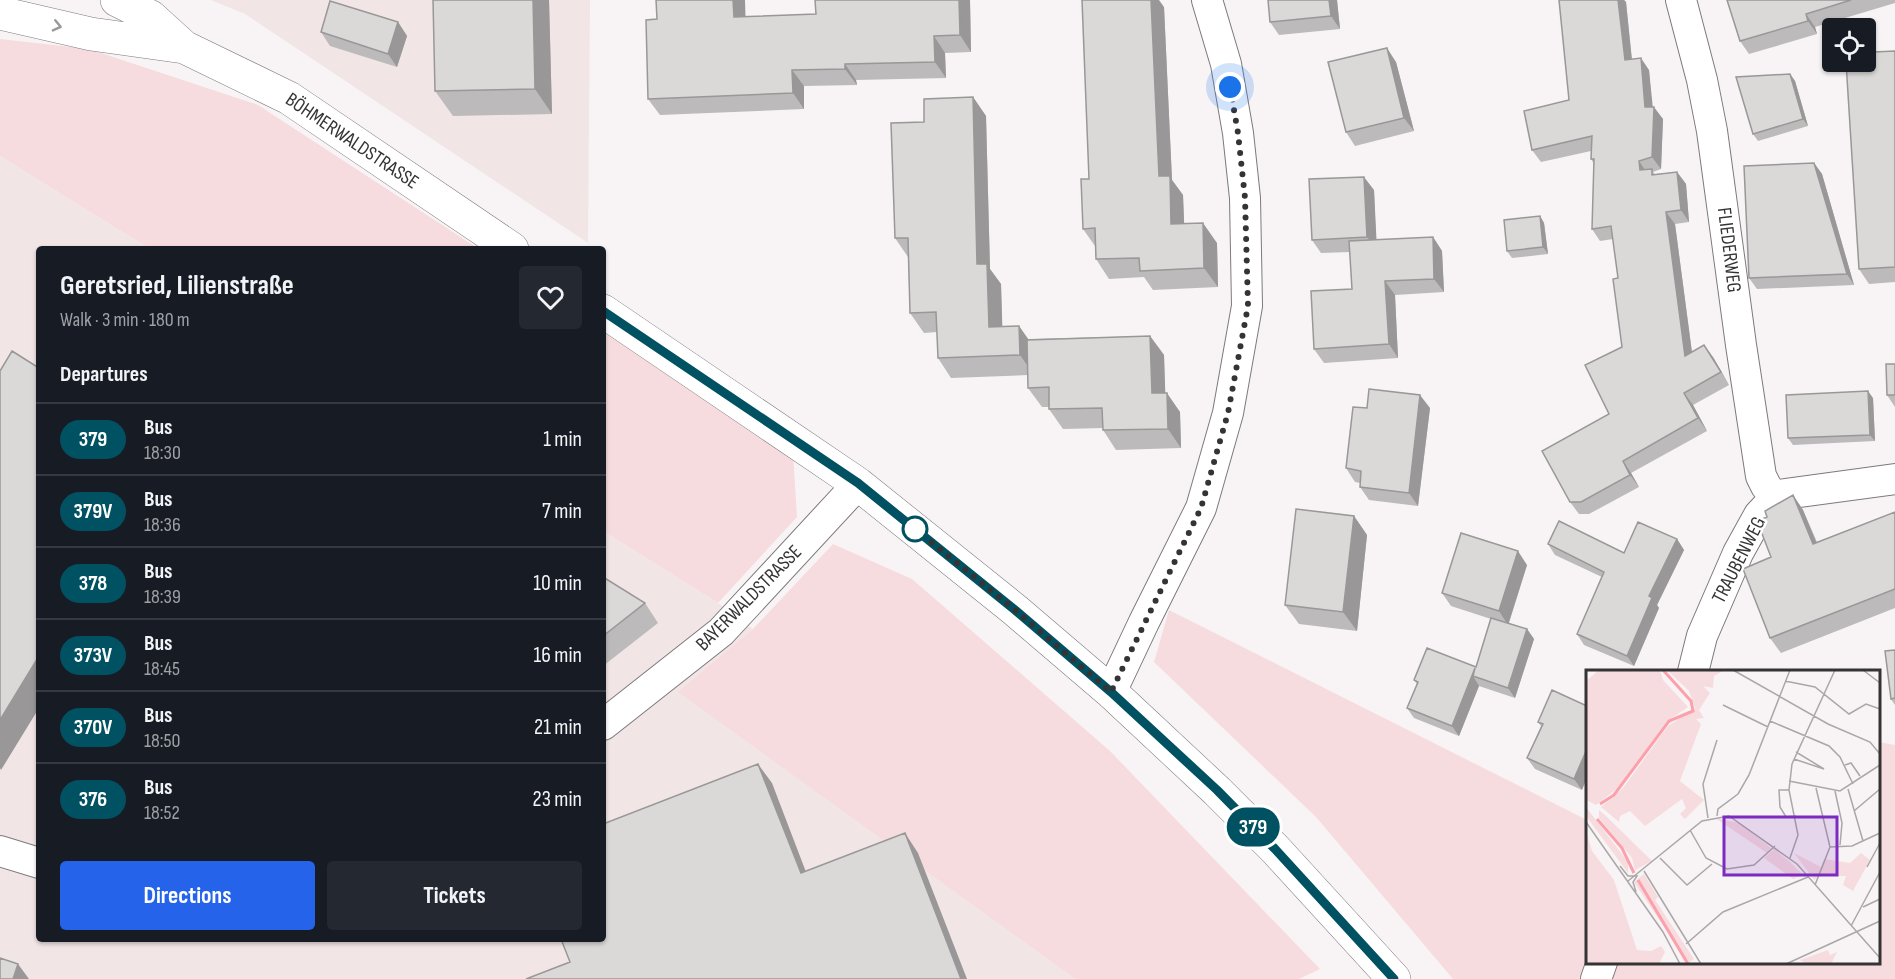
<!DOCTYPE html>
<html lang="en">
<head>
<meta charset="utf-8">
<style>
  :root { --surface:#171b24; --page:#242831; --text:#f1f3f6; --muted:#9ea1a6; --line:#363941; --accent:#2563eb }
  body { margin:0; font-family:"Sofia Sans Condensed",sans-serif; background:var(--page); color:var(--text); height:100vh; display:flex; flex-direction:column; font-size:22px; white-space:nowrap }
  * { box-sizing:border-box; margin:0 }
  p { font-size:20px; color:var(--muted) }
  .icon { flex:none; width:33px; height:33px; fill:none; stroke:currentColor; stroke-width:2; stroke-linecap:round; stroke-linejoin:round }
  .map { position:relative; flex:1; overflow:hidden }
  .side { position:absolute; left:36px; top:246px; width:570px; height:696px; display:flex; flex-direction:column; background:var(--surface); border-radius:6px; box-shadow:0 2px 4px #0004 }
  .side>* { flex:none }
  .badge { padding:0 12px; border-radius:20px; font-size:21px; line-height:39px }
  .controls { position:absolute; left:1822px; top:18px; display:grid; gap:12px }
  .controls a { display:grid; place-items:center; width:54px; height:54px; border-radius:6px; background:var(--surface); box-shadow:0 2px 4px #0004; font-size:30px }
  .you { position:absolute; width:30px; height:30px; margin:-15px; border:4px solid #fff; border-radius:50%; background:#1a73e8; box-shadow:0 0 0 9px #1a73e833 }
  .map>.badge { position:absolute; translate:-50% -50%; box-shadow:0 0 0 3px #fff }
  h2 { padding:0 24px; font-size:22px; line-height:54px }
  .round { display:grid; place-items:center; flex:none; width:63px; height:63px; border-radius:6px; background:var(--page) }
  .summary { display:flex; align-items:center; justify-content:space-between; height:102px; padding:0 24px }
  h1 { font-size:28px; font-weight:700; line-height:45px }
  .cta { display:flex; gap:12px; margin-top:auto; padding:12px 24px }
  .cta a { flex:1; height:69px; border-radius:6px; background:var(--accent); color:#fff; font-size:24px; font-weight:700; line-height:69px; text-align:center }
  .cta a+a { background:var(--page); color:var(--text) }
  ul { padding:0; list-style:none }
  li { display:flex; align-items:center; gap:18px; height:72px; padding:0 24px; border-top:2px solid var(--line) }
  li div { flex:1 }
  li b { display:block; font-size:22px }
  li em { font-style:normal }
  li .badge { min-width:66px; font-weight:700; text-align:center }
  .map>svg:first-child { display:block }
  .built { fill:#f2e5e6 }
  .green { fill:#f6dcde }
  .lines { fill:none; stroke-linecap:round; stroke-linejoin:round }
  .minor-casing { stroke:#7e7a7b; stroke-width:32 }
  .tertiary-casing { stroke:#7e7a7b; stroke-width:34 }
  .minor { stroke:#fff; stroke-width:30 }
  .tertiary { stroke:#fff; stroke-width:33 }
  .wall { fill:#bcbaba }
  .shaded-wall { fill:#999797 }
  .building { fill:#dbd8d8; stroke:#999797; stroke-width:1.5 }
  .oneway { stroke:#9a999a }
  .line-casing { stroke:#fff; stroke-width:14 }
  .line { stroke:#005262; stroke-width:9 }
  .walk { stroke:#353334; stroke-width:6; stroke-dasharray:0 10.8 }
  .stop-dot { fill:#fff; stroke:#005262; stroke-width:3 }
  .labels { text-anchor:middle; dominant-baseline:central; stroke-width:5; stroke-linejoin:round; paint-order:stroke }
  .street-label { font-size:20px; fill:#353334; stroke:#fff }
  .inset-river { fill:none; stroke:#fca0ac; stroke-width:3 }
  .inset-road { fill:none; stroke:#aaa7a8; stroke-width:1.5 }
  .view { fill:#7b2cbf; fill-opacity:0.15; stroke:#7b2cbf; stroke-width:3 }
  .inset-edge { fill:none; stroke:#353334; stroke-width:3 }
</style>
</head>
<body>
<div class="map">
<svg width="1895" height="979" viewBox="0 0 1895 979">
  <rect width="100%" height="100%" fill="#f8f4f5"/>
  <path class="built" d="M211,0H590L588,243L245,14Z
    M0,156L150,249H39V939H603V531L718,603L753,629L679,692L1075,979H0Z"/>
  <path class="green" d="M0,39L89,49L258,105L479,249H150L0,156Z
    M603,330L793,453L797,517L718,603L603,531Z
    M833,544L912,579L1110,751L1320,969L1299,979H1075L678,692L753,629Z
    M1169,610L1587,820L1588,962H1878L1879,742L1895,745V979H1453L1316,817L1154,662Z"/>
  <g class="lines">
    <defs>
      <path id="minor" d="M1681,0L1702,80L1712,131L1741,345L1761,476L1766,486L1775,498
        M1693,672L1702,636L1738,553L1759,515L1775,498L1785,494L1895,479
        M1111,692L1144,622L1201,508L1228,413L1247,306L1245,198L1238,133L1226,64L1207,0
        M603,725L721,632L858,484
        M0,851L39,863
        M1596,979L1602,962"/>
      <path id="tertiary" d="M117,0L151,17L184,47L289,98L512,249
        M0,13L91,34L184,47
        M603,311L858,484L1015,610L1111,692L1217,791L1275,849L1394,979"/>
    </defs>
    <use href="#minor" class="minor-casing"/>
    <use href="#tertiary" class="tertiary-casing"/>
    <use href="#minor" class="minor"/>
    <use href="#tertiary" class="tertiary"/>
  </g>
  <path class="wall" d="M433,0H549L552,114L453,116L435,91Z
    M815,0H970L971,52L945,53L946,78L856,80L857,85L804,86V109L660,115L648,99L657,19L816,14Z
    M1337,0L1340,29L1279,35L1270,22Z
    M1559,0H1624L1626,2L1632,59L1649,70L1652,107L1663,119L1661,169L1653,172L1655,174L1677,172L1686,184L1689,222L1675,224L1692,352L1713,357L1729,385L1693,405L1707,431L1631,473L1639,487L1589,514H1579L1570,502L1609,414L1622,347L1618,278L1613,239L1600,241L1592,229L1594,164L1591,159V151L1541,162L1532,150L1569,100Z
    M1727,0H1895V3L1815,27L1817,34L1749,54L1740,41Z
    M1164,7L1172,180L1183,195L1184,224L1217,243L1218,287L1153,290L1144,277L1109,279L1096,259L1095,246L1083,229L1089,179Z
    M398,22L407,36L397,67L330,46L321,32Z
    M1895,51V282L1869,284L1859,269L1875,61Z
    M1396,62L1414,131L1355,146L1346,132Z
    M1790,74L1795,81L1808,126L1758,141L1753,134Z
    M973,97L986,116L990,269L1001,284L1002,327L1019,326L1028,339L1150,336L1164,355L1165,393L1180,412L1181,448L1116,450L1103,430V428L1063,429L1049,409V407H1042L1028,388V375L951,378L938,358L937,332L924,333L910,313L908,257L895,238L924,122Z
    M1814,163L1822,174L1854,285L1757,289L1749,278Z
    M1374,190L1376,240L1433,237L1442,251L1444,292L1395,295L1398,358L1324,363L1314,349L1352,289L1350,252L1321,253L1312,240Z
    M1540,216L1544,223L1548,254L1512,258L1507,251Z
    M1895,364V407L1887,395Z
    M1873,398L1875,441L1793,445L1788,438Z
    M1367,408H1430L1418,506L1369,500L1360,487V483L1355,482L1346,468Z
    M1793,495L1803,510L1817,542L1895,512V608L1781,653L1770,638L1771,557L1767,517Z
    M1354,516L1367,535L1357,631L1299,624L1285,605Z
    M1677,539L1684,550L1657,605L1659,608L1634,666L1584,645L1577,634L1602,577L1555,555L1548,544L1624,553Z
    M1527,565L1509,623L1527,629L1534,639L1515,698L1479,686L1459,736L1414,718L1407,708L1417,684L1414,680L1476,667L1491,619L1451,606L1442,593Z
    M603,577L645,603L658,623L603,666Z
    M1895,650V705L1891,699Z
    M1552,690L1582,790L1535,769L1527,758L1541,726L1538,722Z"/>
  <path class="shaded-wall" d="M533,0H549L552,114L535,89Z
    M733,0H745L746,34L734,17Z
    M959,0H970L971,52L960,35Z
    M1151,0H1159L1164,7L1172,180L1183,195L1185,244L1171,224L1159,176Z
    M1329,0H1337L1340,29L1331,16Z
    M1618,0H1624L1626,2L1633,72L1625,60Z
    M1806,14L1815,27L1817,34L1808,21Z
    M398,22L407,36L397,67L388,54Z
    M934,36L945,53L946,78L935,62Z
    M1387,48L1396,62L1414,131L1404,118Z
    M1641,58L1649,70L1654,119L1645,107Z
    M845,64L856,80L857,85L845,69Z
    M792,70L804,86V109L793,93Z
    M1790,74L1795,81L1808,126L1803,119Z
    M973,97L986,116L990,269L1001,284L1003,347L989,327L977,264Z
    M1654,107L1663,119L1661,169L1652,157Z
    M1639,161L1647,173L1640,170Z
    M1814,163L1822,174L1854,285L1847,274Z
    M1677,172L1686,184L1689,222L1681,210Z
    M1364,177L1374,190L1377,250L1367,237Z
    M1666,212L1675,224L1694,368L1685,356Z
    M1540,216L1544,223L1548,254L1543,247Z
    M1203,223L1217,243L1218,287L1204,268Z
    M1433,237L1442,251L1444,292L1434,279Z
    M1385,281L1395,295L1398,358L1389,344Z
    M1019,326L1033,346L1034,375L1020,355Z
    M1150,336L1164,355L1166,413L1152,393Z
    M1704,345L1713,357L1729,385L1721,372Z
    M1868,391L1873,398L1875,441L1870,435Z
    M1167,393L1180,412L1181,448L1168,429Z
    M1684,393L1693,405L1707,431L1698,418Z
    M1420,395L1430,408L1418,506L1409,493Z
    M1623,461L1631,473L1639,487L1630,475Z
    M1793,495L1803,510L1823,559L1813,544Z
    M1354,516L1367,535L1357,631L1343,612Z
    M1677,539L1684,550L1657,605L1659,608L1634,666L1627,656L1649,596Z
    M1518,551L1527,565L1508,625L1499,611Z
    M1527,629L1534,639L1515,698L1508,688Z
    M39,656V708L1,770L0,768V720Z
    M1475,668L1473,676L1479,686L1459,736L1452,726Z
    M1587,749V778L1582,790L1574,779Z
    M758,764L772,783L814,893L801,873Z
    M905,833L918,853L967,979H961Z
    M18,964L29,979H13Z"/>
  <path class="building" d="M433,0H533L535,89L435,91Z
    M656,0H733L734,17L816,14L815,0H959L960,35L934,36L935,62L845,64V69L792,70L793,93L648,99L646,20L657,19Z
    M1082,0H1151L1159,176H1170L1171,224L1203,223L1204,268L1140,271L1139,258L1096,259L1095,228L1083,229L1081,179H1089Z
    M1268,0H1329L1331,16L1270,22Z
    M1559,0H1618L1625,60L1641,58L1645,107H1654L1652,157L1639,161L1640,170L1652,169V175L1677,172L1681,210L1666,212L1685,356L1704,345L1721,372L1684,393L1698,418L1623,461L1630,475L1581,502H1570L1542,451L1609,414L1585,365L1622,347L1613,279L1618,278L1611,226L1592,229L1594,159H1591L1592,136L1532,150L1524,111L1569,100Z
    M1727,0H1851L1806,14L1808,21L1740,41Z
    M330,1L398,22L388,54L321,32Z
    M1387,48L1404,118L1346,132L1328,62Z
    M1895,51V267L1859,269L1846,62L1875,61L1874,52Z
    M1790,74L1803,119L1753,134L1736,77Z
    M973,97L977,264H987L989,327L1019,326L1020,355L938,358L936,312L910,313L908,238H895L891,123L924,122V99Z
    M1814,163L1847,274L1749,278L1744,166Z
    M1364,177L1367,237L1312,240L1309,179Z
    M1540,216L1543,247L1507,251L1504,220Z
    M1433,237L1434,279L1385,281L1389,344L1314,349L1311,291L1352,289L1349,241Z
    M1150,336L1152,393H1167L1168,429L1103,430L1102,408L1049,409V387L1028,388L1027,340Z
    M12,351L39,368V656L0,720V371Z
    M1886,364H1895V395H1887Z
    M1369,389L1420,395L1409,493L1360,487L1361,471L1346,468L1353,407L1367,408Z
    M1868,391L1870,435L1788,438L1786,395Z
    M1793,495L1813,544L1895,512V589L1770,638L1743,569L1771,557L1757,521L1767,517L1765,511Z
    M1296,509L1354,516L1343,612L1285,605Z
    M1559,521L1624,553L1638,522L1677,539L1649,596L1652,598L1627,656L1577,634L1604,572L1548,544Z
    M1461,533L1518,551L1499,611L1442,593Z
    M603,577L645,603L603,636Z
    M1491,618L1527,629L1508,688L1473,676L1475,668L1452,726L1407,708L1418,682L1414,680L1427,648L1476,667Z
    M1895,650V698L1891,699L1885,651Z
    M1552,690L1587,706V749L1574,779L1527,758L1543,724L1538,722Z
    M758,764L801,873L905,833L961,979H526L570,962L561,939H603V824Z
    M0,958L18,964L13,979H0Z"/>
  <defs><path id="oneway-chevron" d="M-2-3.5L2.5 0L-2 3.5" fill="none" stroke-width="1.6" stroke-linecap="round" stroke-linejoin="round" transform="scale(1.5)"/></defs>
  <use class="oneway" href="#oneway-chevron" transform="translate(57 26) rotate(13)"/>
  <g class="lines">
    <defs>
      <path id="line" d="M603,311L858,483L1015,610L1111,692L1217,790L1275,849L1394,979"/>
    </defs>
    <use href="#line" class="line-casing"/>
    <use href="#line" class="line"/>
    <path class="walk" d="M915,529L1015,610L1111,692L1201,508L1228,413L1248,306L1245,198L1238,133L1230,87"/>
  </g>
  <circle class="stop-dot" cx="915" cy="529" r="12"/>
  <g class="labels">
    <g class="street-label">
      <text transform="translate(352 141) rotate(34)">BÖHMERWALDSTRASSE</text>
      <text transform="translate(1729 250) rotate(83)">FLIEDERWEG</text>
      <text transform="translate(1739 560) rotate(-63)">TRAUBENWEG</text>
      <text transform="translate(749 598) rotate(-45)">BAYERWALDSTRASSE</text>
    </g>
  </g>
  <g transform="translate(1586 670)">
    <rect width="294" height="294" fill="#f8f4f5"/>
    <path d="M13,0H74L77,10L102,37L80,52L32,118L10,135L0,130V11ZM81,0H139L128,6L127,18L117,16L124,23L113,40L118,48L110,49L115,54L94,111L118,130L99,149L94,144L100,138L96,129L59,156L44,141L34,146L33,152L15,137L37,118L82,56L109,38L103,21ZM0,137L42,192V203L0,146ZM13,140L19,145L66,191L49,200L46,188L13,148ZM129,148L153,153L185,178L181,183ZM0,161L6,181L28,210L51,280L65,281L75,276L79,282L73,294H0ZM188,179L204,192L217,205L207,209L178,188ZM208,183L235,197L238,189L264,193L275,183L284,190L267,221L257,215L260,206H234L228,210ZM58,204L72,227L69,230L108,289L102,293L48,212ZM242,280L244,285L251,282L245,294H221L214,290Z" fill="#f6dcde"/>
    <path class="inset-river" d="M14,134L28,125L83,51L107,41L105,31L77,0M11,149L36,178L48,203M52,210L102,294"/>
    <path class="inset-road" d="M147,0L242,54L284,72L294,84M277,0L294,13M199,11L229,17L263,44L280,34L294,39M137,35L182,57M184,51L243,76L254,87L267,114M208,89L238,99L210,82M259,95L265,93L274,106M203,111L254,121L294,95M230,118L244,177M262,119L277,171M203,120H193L194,137L200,147L210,146M249,121L256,153L254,175M268,141L294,119M131,146L132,139L152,124L163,105L204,0M122,148L117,114L131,70M0,152L77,262L94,294M104,160L120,188L141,199L168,195L189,176M74,188L101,215L126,194M204,188L212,165L203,120L206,94L249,0M34,196L42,206H51L47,212L50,222M281,197L294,173M58,201L115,294M42,211L116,151L143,146L211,194L294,288M229,215L244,177L266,176L294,163M277,237L294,229M265,256L294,202M100,274L137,242L222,207M200,294L294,251"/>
    <path class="view" d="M138,147H251V205H138Z"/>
    <rect width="294" height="294" class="inset-edge"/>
  </g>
</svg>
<div class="controls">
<a><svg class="icon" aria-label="locate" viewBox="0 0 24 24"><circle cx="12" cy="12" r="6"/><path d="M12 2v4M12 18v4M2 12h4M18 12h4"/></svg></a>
</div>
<div class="you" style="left:1230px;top:87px"></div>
<b class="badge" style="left:1253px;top:827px;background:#005262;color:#fff">379</b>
<section class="side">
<div class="summary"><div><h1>Geretsried, Lilienstraße</h1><p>Walk · 3 min · 180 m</p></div><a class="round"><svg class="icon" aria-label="heart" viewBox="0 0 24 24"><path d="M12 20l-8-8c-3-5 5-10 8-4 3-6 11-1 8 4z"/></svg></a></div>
<h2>Departures</h2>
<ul>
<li><span class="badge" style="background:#005262;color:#fff">379</span><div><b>Bus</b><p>18:30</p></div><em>1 min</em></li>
<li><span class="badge" style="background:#005262;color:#fff">379V</span><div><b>Bus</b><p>18:36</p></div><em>7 min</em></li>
<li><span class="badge" style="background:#005262;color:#fff">378</span><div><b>Bus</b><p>18:39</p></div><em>10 min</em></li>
<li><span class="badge" style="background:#005262;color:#fff">373V</span><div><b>Bus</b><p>18:45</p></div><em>16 min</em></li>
<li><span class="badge" style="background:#005262;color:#fff">370V</span><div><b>Bus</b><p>18:50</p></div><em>21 min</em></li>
<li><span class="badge" style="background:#005262;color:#fff">376</span><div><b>Bus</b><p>18:52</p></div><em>23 min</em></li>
</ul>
<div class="cta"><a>Directions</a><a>Tickets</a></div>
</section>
</div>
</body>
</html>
